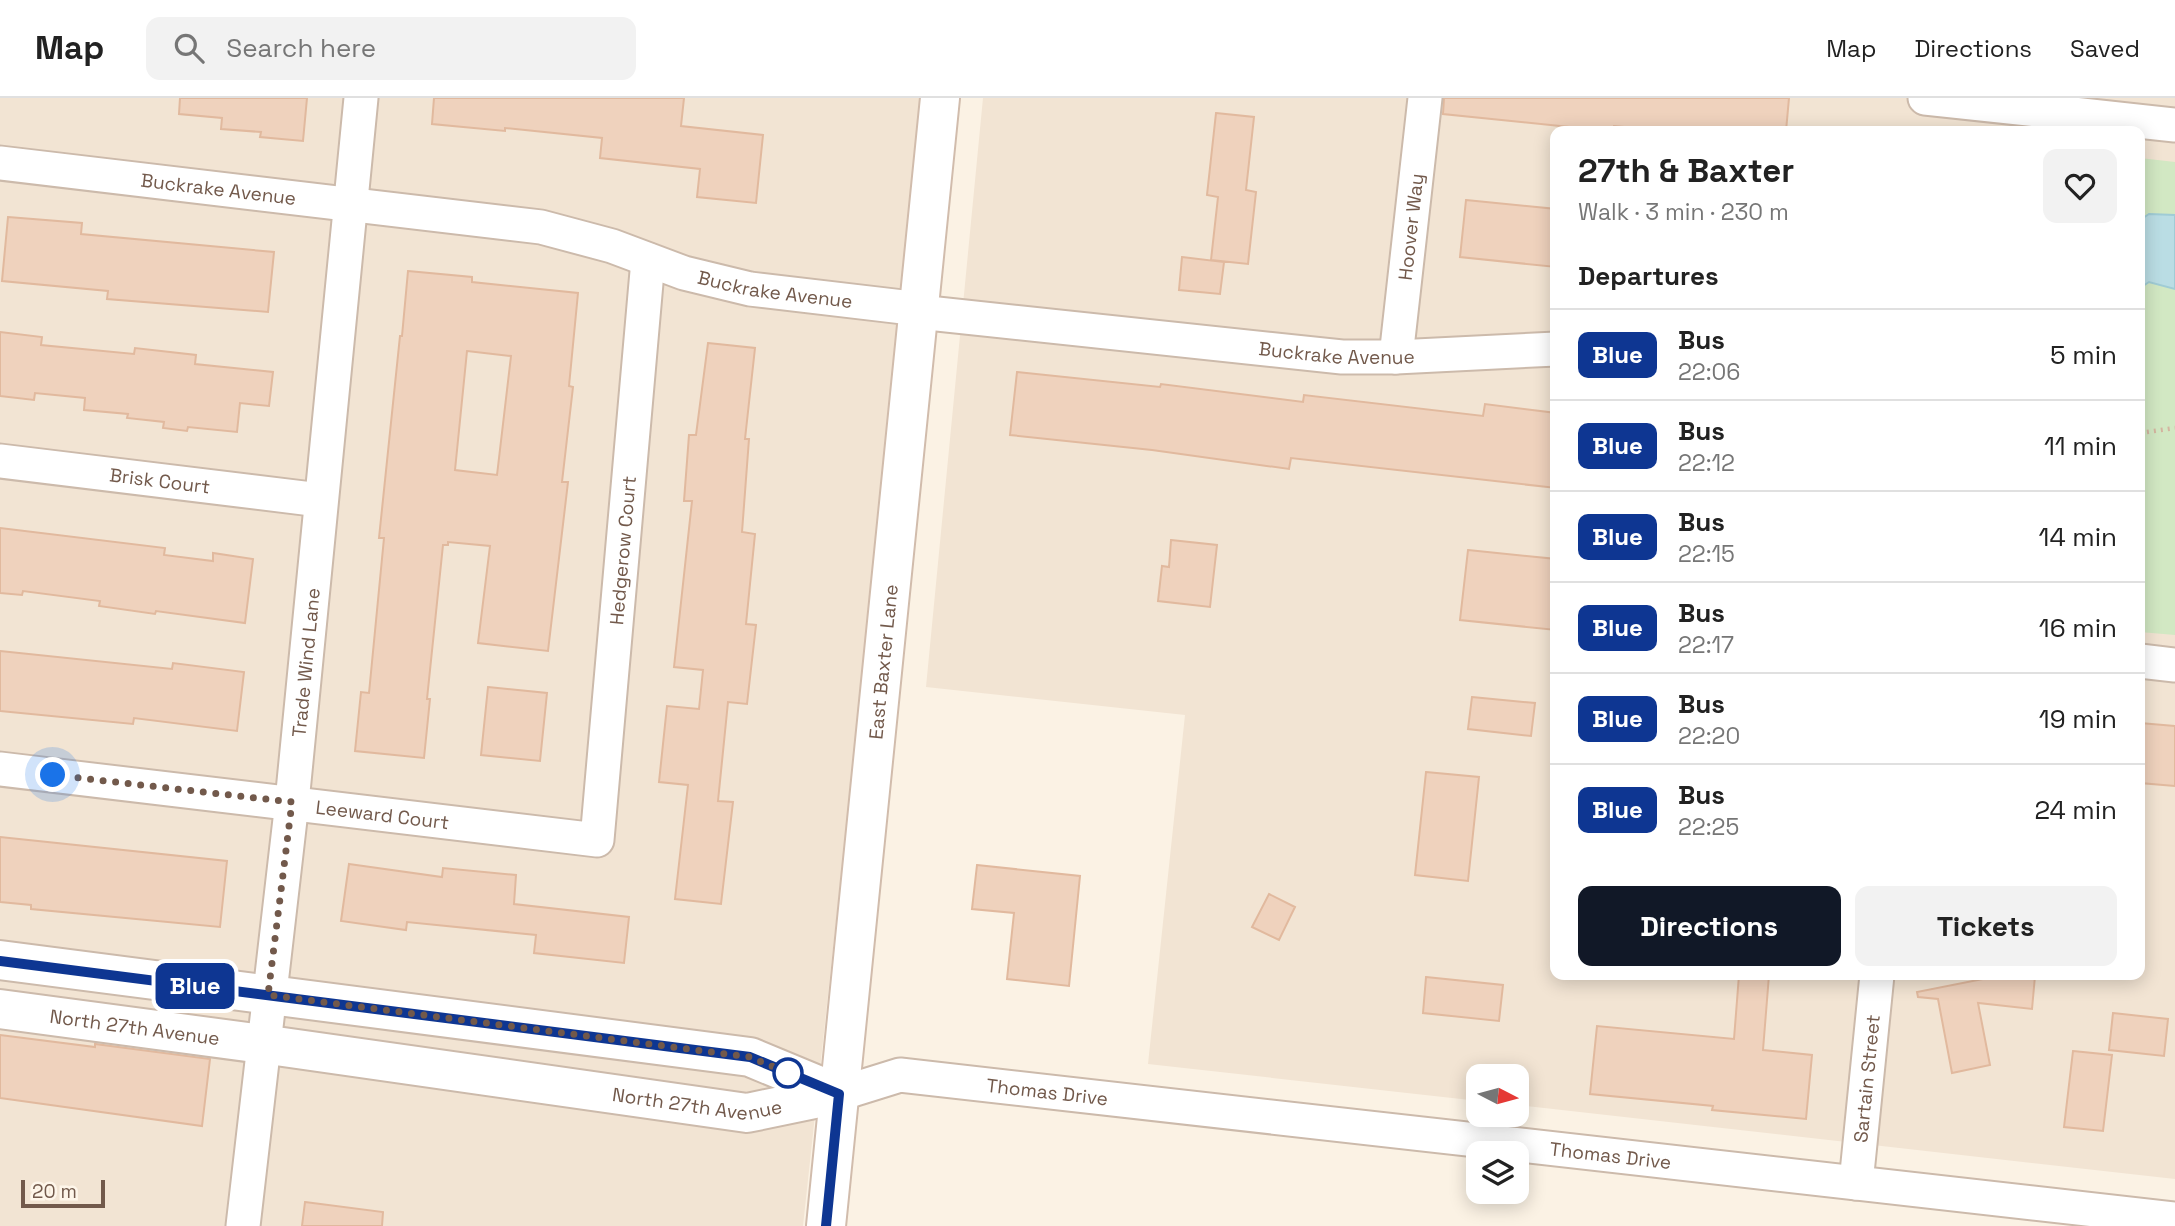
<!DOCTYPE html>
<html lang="en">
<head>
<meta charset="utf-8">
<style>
  :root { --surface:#fff; --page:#f2f2f2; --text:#222; --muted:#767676; --line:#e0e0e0; --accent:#111827 }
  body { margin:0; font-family:"Space Grotesk",sans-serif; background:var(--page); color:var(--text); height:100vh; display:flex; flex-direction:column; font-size:26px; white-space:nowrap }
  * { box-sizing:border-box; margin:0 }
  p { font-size:23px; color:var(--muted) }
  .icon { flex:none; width:38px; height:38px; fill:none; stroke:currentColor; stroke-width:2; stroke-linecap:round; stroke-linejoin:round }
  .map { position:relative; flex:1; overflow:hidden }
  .details { position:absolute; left:1550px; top:28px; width:595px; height:854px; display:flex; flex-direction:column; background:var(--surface); border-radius:14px; box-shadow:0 4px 18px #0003 }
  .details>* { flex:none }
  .badge { padding:0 14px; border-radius:10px; font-size:24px; line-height:46px }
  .needle { width:46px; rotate:96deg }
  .tools { position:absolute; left:1466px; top:966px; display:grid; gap:14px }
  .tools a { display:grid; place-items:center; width:63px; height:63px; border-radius:14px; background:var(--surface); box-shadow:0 4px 18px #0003; font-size:35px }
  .scale { position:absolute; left:21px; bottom:18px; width:84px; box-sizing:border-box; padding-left:7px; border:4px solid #72594b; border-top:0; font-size:19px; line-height:24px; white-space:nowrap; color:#72594b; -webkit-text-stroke:5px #fef6ea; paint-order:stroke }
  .you { position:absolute; width:35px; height:35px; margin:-18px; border:5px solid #fff; border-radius:50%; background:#1a73e8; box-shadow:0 0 0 10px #1a73e833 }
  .map>.badge { position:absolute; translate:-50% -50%; box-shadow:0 0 0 4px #fff }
  h2 { padding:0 28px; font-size:26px; line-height:63px }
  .round { display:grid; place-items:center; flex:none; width:74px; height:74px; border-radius:14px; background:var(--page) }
  .summary { display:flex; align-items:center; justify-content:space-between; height:119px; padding:0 28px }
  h1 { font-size:33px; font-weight:600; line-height:52px }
  .button { display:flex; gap:14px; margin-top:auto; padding:14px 28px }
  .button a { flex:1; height:80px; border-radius:14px; background:var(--accent); color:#fff; font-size:28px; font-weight:600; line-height:80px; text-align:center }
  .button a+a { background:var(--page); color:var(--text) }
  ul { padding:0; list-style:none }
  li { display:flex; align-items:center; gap:21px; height:91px; padding:0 28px; border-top:2px solid var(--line) }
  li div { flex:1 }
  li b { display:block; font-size:26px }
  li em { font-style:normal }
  li .badge { min-width:77px; font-weight:700; text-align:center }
  header { display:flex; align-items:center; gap:42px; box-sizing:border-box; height:98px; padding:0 35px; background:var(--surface); border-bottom:2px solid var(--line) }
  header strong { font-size:33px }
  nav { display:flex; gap:38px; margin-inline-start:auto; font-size:24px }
  .search { width:490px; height:63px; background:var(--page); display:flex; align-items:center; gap:18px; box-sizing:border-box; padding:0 24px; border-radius:14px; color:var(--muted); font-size:26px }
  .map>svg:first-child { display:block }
  .residential { fill:#f2e4d3; fill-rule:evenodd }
  .green { fill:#d2e8c3 }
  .water { fill:#badde4; stroke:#a0ccd5; stroke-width:2 }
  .building { fill:#efd2bd; stroke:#e1b99e; stroke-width:2; fill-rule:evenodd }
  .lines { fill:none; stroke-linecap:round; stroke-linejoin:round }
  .minor-casing { stroke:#ccbaab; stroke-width:37 }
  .tertiary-casing { stroke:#ccbaab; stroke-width:42 }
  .secondary-casing { stroke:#d1bcac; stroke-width:42 }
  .path { stroke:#d4b5a0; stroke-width:4.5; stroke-dasharray:2 5; stroke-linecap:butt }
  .minor { stroke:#fff; stroke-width:33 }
  .tertiary { stroke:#fff; stroke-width:38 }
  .secondary { stroke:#fff; stroke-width:38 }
  .line-casing { stroke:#fff; stroke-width:16 }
  .line { stroke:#0e3692; stroke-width:10 }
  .walk { stroke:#72594b; stroke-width:7; stroke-dasharray:0 12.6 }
  .stop-dot { fill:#fff; stroke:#0e3692; stroke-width:3.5 }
  .labels { text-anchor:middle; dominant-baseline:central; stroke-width:5; stroke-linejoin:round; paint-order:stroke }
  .street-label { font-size:19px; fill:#72594b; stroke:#fef6ea }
</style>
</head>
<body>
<header>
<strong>Map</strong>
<div class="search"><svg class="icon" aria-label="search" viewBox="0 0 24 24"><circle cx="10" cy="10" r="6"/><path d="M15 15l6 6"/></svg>Search here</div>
<nav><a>Map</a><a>Directions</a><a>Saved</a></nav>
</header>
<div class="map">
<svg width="2175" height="1128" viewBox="0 0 2175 1128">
  <rect width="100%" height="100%" fill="#fbf2e4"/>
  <path class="residential" d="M0,0H925L803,1128H0Z
    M983,0H2175V1081L1517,1007V978H1479V1003L1148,966L1185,617L926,589ZM1556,33H2140V877H1556Z"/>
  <path class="green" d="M2140,60L2175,64V537L2140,534Z"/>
  <path class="water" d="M2149,116L2175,117V191L2149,184L2140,190V122Z"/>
  <path class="building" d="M180,0H307L303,43L260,39L261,34L221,31L222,20L179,16Z
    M434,0H684L681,28L763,37L756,105L697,99L700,71L600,60L602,40L505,30V33L432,26Z
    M1444,0H1789L1786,33H1669L1614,28L1613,33H1608L1443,16Z
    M1216,15L1254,19L1246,92L1256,94L1248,166L1211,162L1218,99L1207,97Z
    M1466,102L1556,111V169L1460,159Z
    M8,119L82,125L81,136L274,154L268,214L107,201L108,193L2,183Z
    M1182,159L1224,164L1220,196L1179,192Z
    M408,173L472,179V184L578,195L569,288L573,289L562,384H568L548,553L478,545L490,448L448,444V447H443L427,601H430L424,660L355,653L361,594L369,595L384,440H379L400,238H402ZM467,253L511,258L497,377L455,372Z
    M0,234L42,239L41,247L134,256L135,250L196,257L195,266L273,274L269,308L240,305L237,334L188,329L187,333L163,330L164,324L127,320L128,316L84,312L85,300L35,295L34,302L0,298Z
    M708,245L755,250L745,341H749L742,434L755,436L746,526L756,527L747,606L728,604L718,703L733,704L721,806L675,801L688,687L659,684L667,608L699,611L703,572L674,569L692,403H684L689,337H696Z
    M1017,274L1160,289L1161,286L1303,304L1304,297L1483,318L1485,306L1556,315V390L1291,360L1289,371L1152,352L1010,337Z
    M0,430L165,450L164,457L213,463V455L253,461L245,525L156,513L155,516L99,508L100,503L23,493L22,497L0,495Z
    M1171,442L1217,447L1210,509L1158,503L1162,468L1169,469Z
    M1468,452L1556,461V532L1460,522Z
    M0,553L172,571L173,565L244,574L237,633L134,620L133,626L0,613Z
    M488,589L547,595L540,663L481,657Z
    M1472,599L1535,605L1531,638L1468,631Z
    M2140,625L2175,628V688L2140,685Z
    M1426,674L1479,679L1468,783L1415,777Z
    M0,739L227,763L220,829L31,811V807L0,804Z
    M349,766L442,779L443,770L516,777L514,806L629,819L624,865L534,855L536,837L407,824L406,832L341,823Z
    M977,767L1080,778L1069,888L1007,881L1014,815L972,811Z
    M1269,796L1295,809L1279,842L1252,829Z
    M1739,877H1769L1763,952L1812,957L1806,1021L1712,1012L1713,1008L1590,996L1597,928L1734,941Z
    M2003,877L2035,878L2032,911L1978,905L1990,967L1952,975L1938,901L1918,899L1917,894Z
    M1426,879L1503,887L1499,923L1423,915Z
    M2113,915L2168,921L2164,958L2109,952Z
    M0,937L95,949V946L210,961L202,1028L0,1000Z
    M2073,953L2112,957L2103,1033L2064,1029Z
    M305,1104L383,1114L382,1128H302Z"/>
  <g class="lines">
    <defs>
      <g id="minor">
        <path d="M1925,0L2175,27"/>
        <path id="s1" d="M0,65L541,129L612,148L684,175L750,191L920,211L928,215L1342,259H1396L1556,251"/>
        <path id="s2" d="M1396,259L1425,0"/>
        <path id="s3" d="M0,363L320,402"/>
        <path d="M2140,563L2175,567"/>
        <path id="s4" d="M0,671L597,742L648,162"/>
        <path id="s5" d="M839,996L900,977L2175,1121"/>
        <path id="s6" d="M1856,1085L1877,877"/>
        <path id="s7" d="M243,1128L292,704L361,0"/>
      </g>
      <g id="tertiary">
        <path d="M0,862L750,959L839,996"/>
        <path id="s8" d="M0,911L262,946L747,1015L839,996"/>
      </g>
      <g id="secondary">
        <path id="s9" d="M826,1128L940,0"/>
      </g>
    </defs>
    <use href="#minor" class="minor-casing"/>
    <use href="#tertiary" class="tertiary-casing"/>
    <use href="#secondary" class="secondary-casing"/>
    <path class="path" d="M2140,335L2175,330"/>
    <use href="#minor" class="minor"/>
    <use href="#tertiary" class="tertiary"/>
    <use href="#secondary" class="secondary"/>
  </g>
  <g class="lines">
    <defs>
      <path id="line" d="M0,863L750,959L839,996L826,1128"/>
    </defs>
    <use href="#line" class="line-casing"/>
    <use href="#line" class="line"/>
    <path class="walk" d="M53,677L292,704L268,897L750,959L788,975"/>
  </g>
  <circle class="stop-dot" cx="788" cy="975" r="14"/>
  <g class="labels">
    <g class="street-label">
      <text stroke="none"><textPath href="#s1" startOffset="220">Buckrake Avenue</textPath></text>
      <text stroke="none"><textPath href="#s2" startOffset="131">Hoover Way</textPath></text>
      <text stroke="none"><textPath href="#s1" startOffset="788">Buckrake Avenue</textPath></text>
      <text stroke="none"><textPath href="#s1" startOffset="1354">Buckrake Avenue</textPath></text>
      <text stroke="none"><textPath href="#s3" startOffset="161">Brisk Court</textPath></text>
      <text stroke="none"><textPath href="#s4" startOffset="892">Hedgerow Court</textPath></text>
      <text stroke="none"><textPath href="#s7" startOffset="567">Trade Wind Lane</textPath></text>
      <text stroke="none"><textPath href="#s9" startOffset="567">East Baxter Lane</textPath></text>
      <text stroke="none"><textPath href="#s4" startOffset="385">Leeward Court</textPath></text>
      <text stroke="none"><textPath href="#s8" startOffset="136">North 27th Avenue</textPath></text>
      <text stroke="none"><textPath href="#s6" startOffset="105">Sartain Street</textPath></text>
      <text stroke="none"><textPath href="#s5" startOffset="212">Thomas Drive</textPath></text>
      <text stroke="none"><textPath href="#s8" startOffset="704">North 27th Avenue</textPath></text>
      <text stroke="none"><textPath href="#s5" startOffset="779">Thomas Drive</textPath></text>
    </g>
  </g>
</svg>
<div class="tools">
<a><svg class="needle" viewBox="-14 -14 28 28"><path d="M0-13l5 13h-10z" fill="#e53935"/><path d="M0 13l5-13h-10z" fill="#767676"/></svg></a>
<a><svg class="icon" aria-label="layers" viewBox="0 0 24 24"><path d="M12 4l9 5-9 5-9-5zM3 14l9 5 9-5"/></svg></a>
</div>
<div class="scale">20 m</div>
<div class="you" style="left:53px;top:677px"></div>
<b class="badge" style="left:195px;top:888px;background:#0e3692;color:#fff">Blue</b>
<section class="details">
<div class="summary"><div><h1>27th &amp; Baxter</h1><p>Walk · 3 min · 230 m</p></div><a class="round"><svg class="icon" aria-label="heart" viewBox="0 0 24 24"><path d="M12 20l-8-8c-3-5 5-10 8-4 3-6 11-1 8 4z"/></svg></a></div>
<h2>Departures</h2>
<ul>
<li><span class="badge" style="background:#0e3692;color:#fff">Blue</span><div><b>Bus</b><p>22:06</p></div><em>5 min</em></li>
<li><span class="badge" style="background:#0e3692;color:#fff">Blue</span><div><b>Bus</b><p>22:12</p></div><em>11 min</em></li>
<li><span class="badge" style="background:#0e3692;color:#fff">Blue</span><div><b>Bus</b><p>22:15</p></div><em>14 min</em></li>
<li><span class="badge" style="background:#0e3692;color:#fff">Blue</span><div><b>Bus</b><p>22:17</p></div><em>16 min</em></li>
<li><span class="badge" style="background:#0e3692;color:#fff">Blue</span><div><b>Bus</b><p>22:20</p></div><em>19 min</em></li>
<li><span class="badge" style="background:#0e3692;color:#fff">Blue</span><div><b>Bus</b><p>22:25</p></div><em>24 min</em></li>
</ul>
<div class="button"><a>Directions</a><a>Tickets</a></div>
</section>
</div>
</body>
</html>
